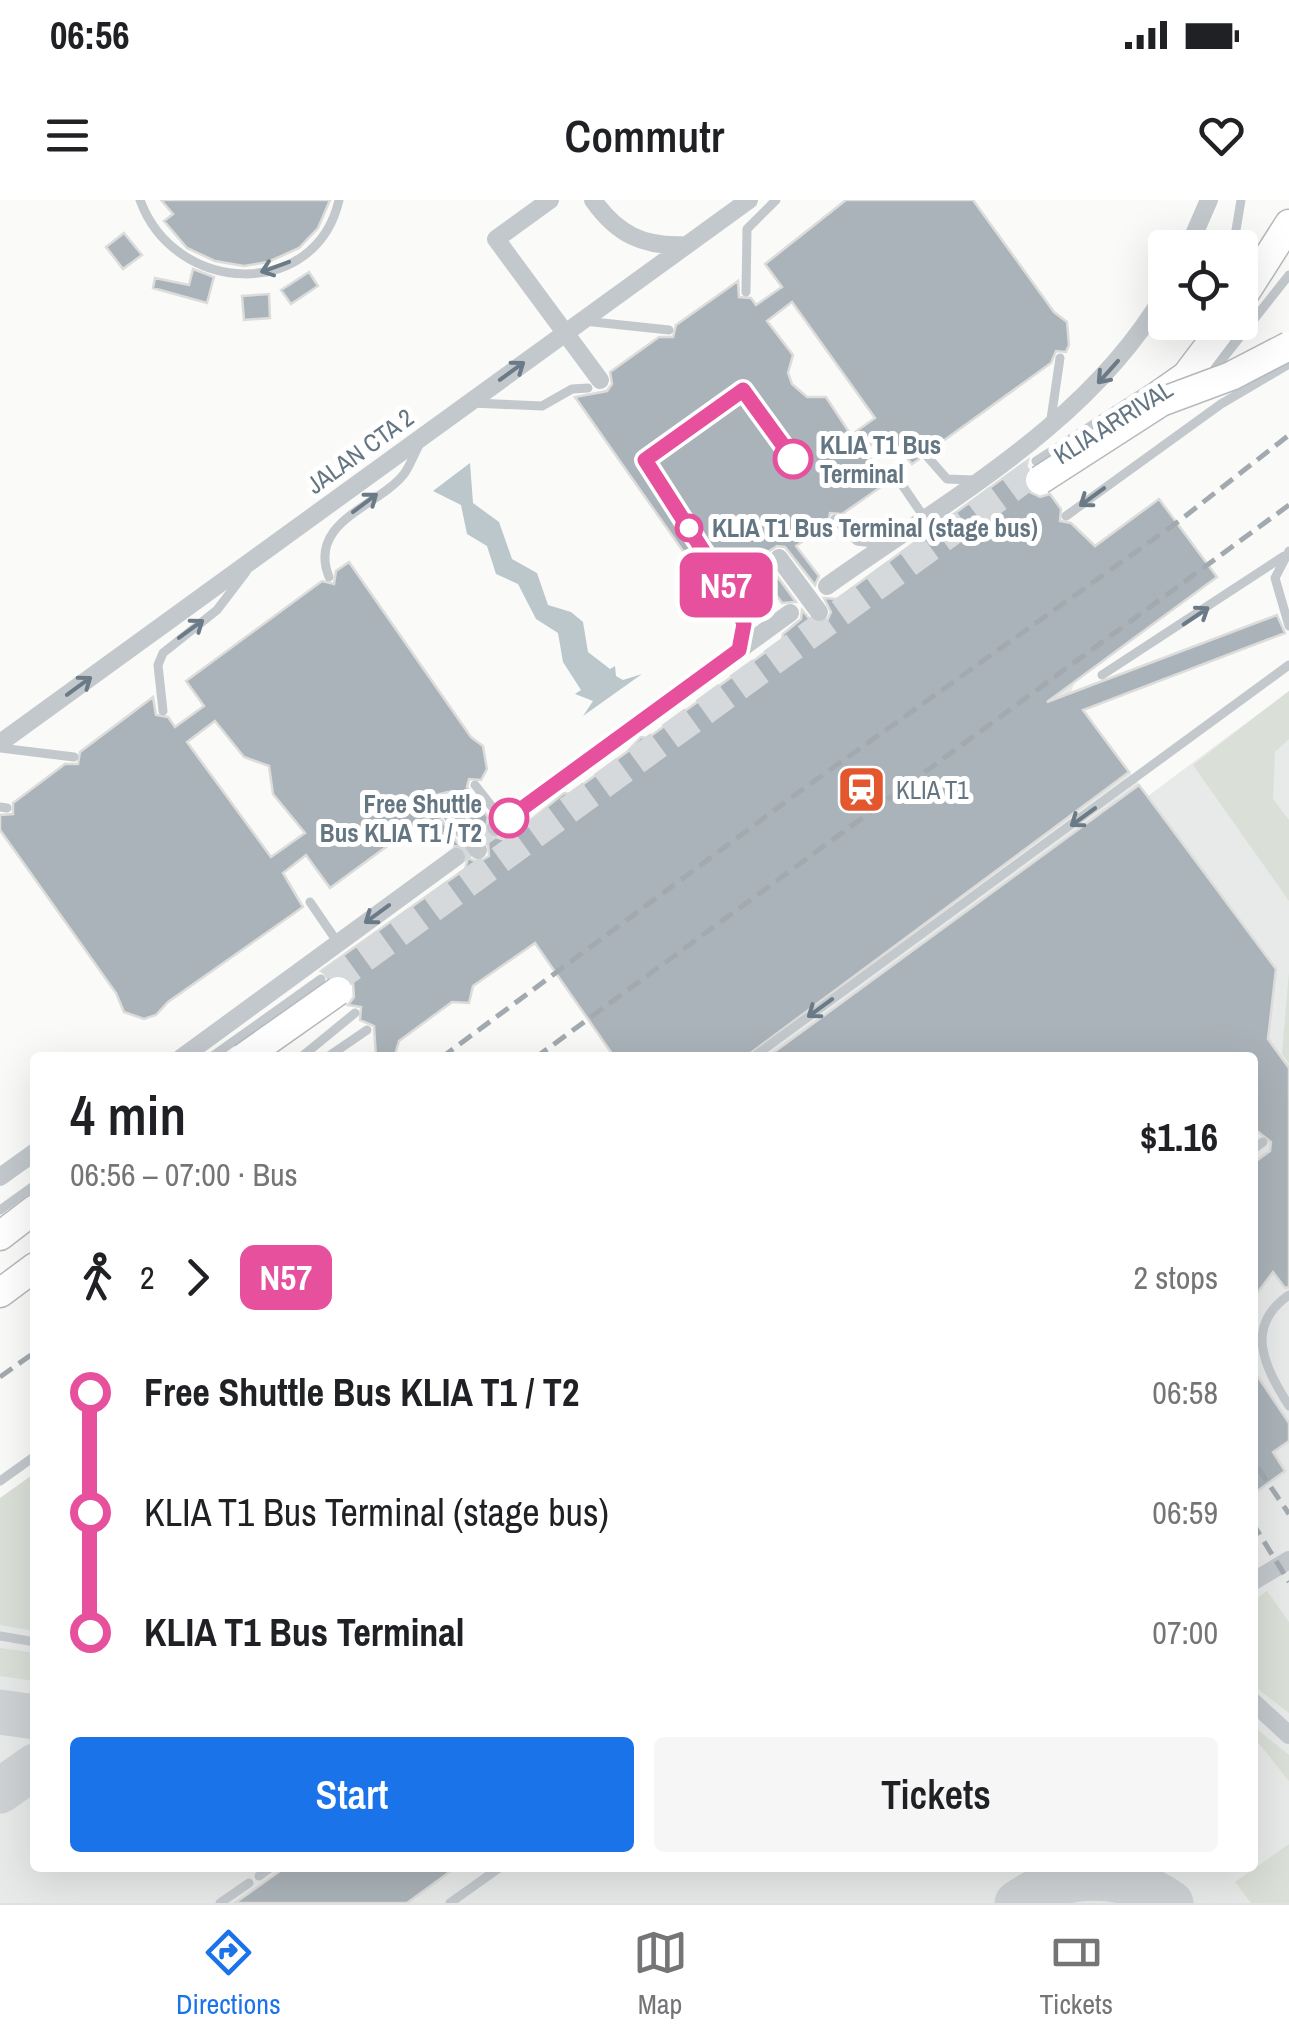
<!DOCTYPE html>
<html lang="en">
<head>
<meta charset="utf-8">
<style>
  :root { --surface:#fff; --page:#f6f6f6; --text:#202124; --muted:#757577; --line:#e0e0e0; --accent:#1a73e8 }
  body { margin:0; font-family:"Archivo Narrow",sans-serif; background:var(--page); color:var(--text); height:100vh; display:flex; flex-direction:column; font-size:38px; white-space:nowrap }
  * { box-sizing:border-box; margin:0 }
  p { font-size:32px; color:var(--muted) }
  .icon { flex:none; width:55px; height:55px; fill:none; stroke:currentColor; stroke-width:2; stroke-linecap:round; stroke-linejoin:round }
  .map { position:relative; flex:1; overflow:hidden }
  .side { position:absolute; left:30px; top:852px; width:1228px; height:820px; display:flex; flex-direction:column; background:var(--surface); border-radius:10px; box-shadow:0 10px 40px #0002 }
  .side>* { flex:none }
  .badge { padding:0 20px; border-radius:15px; font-size:35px; line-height:65px }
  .tools { position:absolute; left:1148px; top:30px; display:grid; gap:20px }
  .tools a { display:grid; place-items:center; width:110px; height:110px; border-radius:10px; background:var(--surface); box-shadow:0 10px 40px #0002; font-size:50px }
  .map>.badge { position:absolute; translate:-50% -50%; box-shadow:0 0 0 5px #fff }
  .legs { display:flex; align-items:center; gap:15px; height:110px; padding:0 40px; font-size:32px }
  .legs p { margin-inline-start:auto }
  .summary { display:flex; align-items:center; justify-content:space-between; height:170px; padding:0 40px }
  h1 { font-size:55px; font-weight:600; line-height:75px }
  .action { display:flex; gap:20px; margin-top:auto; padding:20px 40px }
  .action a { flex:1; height:115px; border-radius:10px; background:var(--accent); color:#fff; font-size:40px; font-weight:600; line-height:115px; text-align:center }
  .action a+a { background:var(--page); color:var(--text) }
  ul { padding:0 40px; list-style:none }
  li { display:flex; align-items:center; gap:35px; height:120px; font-size:38px }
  li i { display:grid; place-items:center; width:15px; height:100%; margin:0 12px; background:currentColor }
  li i::after { content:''; width:25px; height:25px; margin:-12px; border:8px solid; border-radius:50%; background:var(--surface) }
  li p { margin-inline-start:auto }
  li:first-child i { background:linear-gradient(#0000 50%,currentColor 0) }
  li:last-child i { background:linear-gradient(currentColor 50%,#0000 0) }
  .status { display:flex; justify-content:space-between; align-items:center; height:70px; padding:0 50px; background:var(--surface); direction:ltr }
  .status svg { height:28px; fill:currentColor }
  header { display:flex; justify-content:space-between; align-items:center; height:130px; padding:0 40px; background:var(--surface); font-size:45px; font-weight:600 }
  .tabs { display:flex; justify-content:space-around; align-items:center; height:140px; border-top:2px solid var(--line); background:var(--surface); font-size:28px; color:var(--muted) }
  .tabs a { display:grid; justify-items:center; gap:5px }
  .tabs .selected { color:var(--accent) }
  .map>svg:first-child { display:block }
  .built { fill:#e8e9e9 }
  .green { fill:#dadfd7 }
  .water { fill:#bbc7cb }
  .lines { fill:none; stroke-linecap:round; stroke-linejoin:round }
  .taxiway { stroke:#ced2d4; stroke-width:45 }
  .building { fill:#aab3b9; stroke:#dcdcda; stroke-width:2.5; fill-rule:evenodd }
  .street-tunnel { stroke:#d5d9db; stroke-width:18; stroke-dasharray:18 9; stroke-linecap:butt }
  .primary-tunnel { stroke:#d5d9db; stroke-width:28; stroke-dasharray:28 14; stroke-linecap:butt }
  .primary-casing { stroke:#b5babe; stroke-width:31 }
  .lane { stroke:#c3c8cc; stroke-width:9 }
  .street { stroke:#c3c8cc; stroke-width:18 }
  .primary { stroke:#fff; stroke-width:28 }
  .rail { stroke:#a2aab0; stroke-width:5; stroke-dasharray:15 8; stroke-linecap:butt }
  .primary-bridge-casing { stroke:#b5babe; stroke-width:31; stroke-linecap:butt }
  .street-bridge { stroke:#c3c8cc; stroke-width:18 }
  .primary-bridge { stroke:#fff; stroke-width:28 }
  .oneway { stroke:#6a7a87 }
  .line-1-casing { stroke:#fff; stroke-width:22 }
  .line-1 { stroke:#e6509d; stroke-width:15 }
  .stop-1-dot { fill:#fff; stroke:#e6509d; stroke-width:5 }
  .labels { text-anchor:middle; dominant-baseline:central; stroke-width:10; stroke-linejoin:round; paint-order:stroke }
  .street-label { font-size:25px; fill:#657683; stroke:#fff }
  .stop-label { font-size:25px; font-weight:bold; fill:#657683; stroke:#fff; text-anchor:start }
  .poi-label { font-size:25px; fill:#657683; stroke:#fff; text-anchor:start }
</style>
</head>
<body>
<div class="status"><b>06:56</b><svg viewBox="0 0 49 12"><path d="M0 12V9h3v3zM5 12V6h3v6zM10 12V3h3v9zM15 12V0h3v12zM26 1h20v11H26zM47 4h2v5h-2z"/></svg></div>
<header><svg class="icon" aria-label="menu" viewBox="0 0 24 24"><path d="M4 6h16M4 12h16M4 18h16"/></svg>Commutr<svg class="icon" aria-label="heart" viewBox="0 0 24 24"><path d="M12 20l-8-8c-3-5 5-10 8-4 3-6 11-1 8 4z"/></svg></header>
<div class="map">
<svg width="1289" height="1703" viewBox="0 0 1289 1703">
  <rect width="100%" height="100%" fill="#fafaf8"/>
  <path class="built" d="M1159,299L1217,377L1076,479L1070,494L1148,596L1289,491V1703H0V1303L35,1277V1668H1252V858L615,857L535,743Z"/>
  <path class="green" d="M1289,491V539L1275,552L1273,599L1289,620V701L1193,565Z
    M1289,772V863L1282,854Z
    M35,1273V1431L0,1425V1298Z
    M1267,1391L1289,1422V1513L1253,1485V1401Z
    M0,1448L35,1453V1481L0,1476Z
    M1253,1526L1289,1555V1581L1253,1536Z
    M1289,1644V1703H1251L1235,1682Z"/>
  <path class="water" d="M470,263L473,303L499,322L512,359L537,373L548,405L571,412L583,422L588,452L610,469L615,466L616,476L623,480L642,474L583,516L593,501L575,494L581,490L563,462L558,433L536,419L518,384L496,374L487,346L467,334L461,305L433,291Z"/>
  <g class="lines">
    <path class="taxiway" d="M0,1512L35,1517
      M0,1591L35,1566
      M1017,1703C1063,1670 1125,1670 1171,1703"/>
  </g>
  <path class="building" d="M161,0H330L318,28L299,48L268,62L244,66L215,61L187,48L164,21L173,14Z
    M846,0H973L1054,112L1067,122L1069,145L1066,152L1056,151L1051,163L932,249L920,247L919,259L912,264L887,234L864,250L888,282L842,314L830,313L828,324L796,346L819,376L815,385L785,347L777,346L768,352L769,365L796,402L782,403L754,364L741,391L730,387L724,396L713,395L701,385L697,371L575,197L607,191L612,184L610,172L659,137H673L676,125L738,81L739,97L751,98L756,105L782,87L765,64ZM792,102L875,218L851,235L826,197H807L792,184L788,173L793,155L767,121Z
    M124,33L142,55L123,69L106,47Z
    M193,69L214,77L207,103L153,88L155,78L189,85Z
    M309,72L318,86L291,104L281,90Z
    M269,94L270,118L244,120L242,96Z
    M1028,260L1023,280L1026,290L1040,297L1050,294L1061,309L1060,321L1071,323L1095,346L1159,299L1217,377L1047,502L1277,415L1285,433L1083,510L1129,572L744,858H615L535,743L473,786L469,803L452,802L399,841L394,858H376L374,826L360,820L361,807L348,805L354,797L353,782L344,775L329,776L321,771L465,669L468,658L478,662L489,656L488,643L448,592L436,595L432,606L459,645L449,647L427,617L330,688L306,655L283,673L303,707L168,802L156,815L144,819L124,812L116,793L0,630V615L13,614V603L65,564H78L80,552L153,497L156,515L168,517L175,527L204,506L186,481L322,381L334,384L336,371L349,362L471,537L483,546L487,569L481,580L469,579L467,587L488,617L485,634L506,640L564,593L570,594L628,551L641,537L648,538L782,440L783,434L801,419L802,410L813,423H826L831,412L824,398L837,399ZM215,521L244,557L269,566L273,594L305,633L271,657L187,542Z
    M1139,585L1276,769L1268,839L1289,868V1087L1285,1088L1273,1072L1252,1100V964L1270,951L1271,942L1252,927V858H766Z
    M1252,1168L1289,1223V1241L1273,1252L1285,1271L1252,1295Z
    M284,1668H455L407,1703H235Z"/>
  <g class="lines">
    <path class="street-tunnel" d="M456,657L496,627"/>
    <path class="primary-tunnel" d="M330,783L1034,272"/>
    <defs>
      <path id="primary" d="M1240,101L1289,24
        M1152,200L1186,176L1227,122
        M0,1036L35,1009
        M0,1093L35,1067"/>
    </defs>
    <use href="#primary" class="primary-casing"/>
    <path class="lane" d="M140,0C175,96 316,101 339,0
      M1233,48L1241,0
      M746,92L747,29L776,0
      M584,121L669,130
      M1210,175L1289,75
      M472,203L542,206L572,189L588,188
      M1051,219L1060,158
      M925,254L947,279L974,280
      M1036,261L1148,189
      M898,279L924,317
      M1066,316L1221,204L1289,164
      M835,319L857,341L880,344
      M1289,351L1275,378L1289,426
      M329,377C307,321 378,307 404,274C410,266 414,254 419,245
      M732,395L743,424L741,445
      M1102,475L1284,356
      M163,511L158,465L163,453L217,410L246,372
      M0,548L74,557
      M475,585L504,622
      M0,607L7,608
      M310,702L338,743
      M210,858L321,779
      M300,858L355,813
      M326,858L367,830
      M752,858L1289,465
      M1252,950L1263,942
      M0,1010L35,985
      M1289,1095C1243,1127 1265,1167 1289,1206
      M0,1281L35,1256
      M0,1436L35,1442
      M259,1676L270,1668
      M220,1703L249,1683
      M450,1703L499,1668"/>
    <path class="street" d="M593,0C617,34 643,47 685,45
      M1188,48L1209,0
      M827,386C947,300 1089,224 1165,93
      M0,543L749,0
      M496,627L790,413
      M181,858L456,657
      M0,977L35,952
      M1252,1382L1289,1360
      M1252,1501L1289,1535"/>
    <use href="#primary" class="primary"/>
    <path class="rail" d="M441,858L799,592L1179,321L1289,235
      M535,858L1289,305
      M0,1177L35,1152
      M1258,1268L1289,1314
      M1252,1322L1289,1382"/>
    <defs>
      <path id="primary-bridge" d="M1040,280L1161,202L1231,176L1289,146
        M243,858L338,791"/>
    </defs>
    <use href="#primary-bridge" class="primary-bridge-casing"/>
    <path class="street-bridge" d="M550,0L496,39L600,180
      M779,358L819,412
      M444,604L478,650"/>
    <use href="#primary-bridge" class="primary-bridge"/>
  </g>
  <defs><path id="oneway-shaft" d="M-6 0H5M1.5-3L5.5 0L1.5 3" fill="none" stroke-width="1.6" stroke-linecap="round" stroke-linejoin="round" transform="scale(2.5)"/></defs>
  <g class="oneway">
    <use href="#oneway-shaft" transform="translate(275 67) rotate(160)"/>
    <use href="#oneway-shaft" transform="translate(512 171) rotate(-36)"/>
    <use href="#oneway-shaft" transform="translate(1108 172) rotate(132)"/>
    <use href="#oneway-shaft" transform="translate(1092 297) rotate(144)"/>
    <use href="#oneway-shaft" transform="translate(365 303) rotate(-37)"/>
    <use href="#oneway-shaft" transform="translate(1196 416) rotate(-34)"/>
    <use href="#oneway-shaft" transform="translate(191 429) rotate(-36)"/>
    <use href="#oneway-shaft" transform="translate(79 486) rotate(-36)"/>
    <use href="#oneway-shaft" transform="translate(1083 617) rotate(144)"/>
    <use href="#oneway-shaft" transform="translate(377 714) rotate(144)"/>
    <use href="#oneway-shaft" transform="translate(820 808) rotate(144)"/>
  </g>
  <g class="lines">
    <defs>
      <path id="line-1" d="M509,618L739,450L744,424L732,396L645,260L743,190L793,259"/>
    </defs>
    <use href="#line-1" class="line-1-casing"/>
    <use href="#line-1" class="line-1"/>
  </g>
  <defs>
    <symbol id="station-square" viewBox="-11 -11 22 22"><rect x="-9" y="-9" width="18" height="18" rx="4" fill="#e4572e" stroke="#fff"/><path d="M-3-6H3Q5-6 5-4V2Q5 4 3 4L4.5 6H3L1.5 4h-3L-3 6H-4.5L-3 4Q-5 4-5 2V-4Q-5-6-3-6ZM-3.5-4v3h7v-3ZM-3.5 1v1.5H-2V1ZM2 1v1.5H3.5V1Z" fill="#fff"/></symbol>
  </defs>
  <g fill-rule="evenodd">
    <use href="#station-square" x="834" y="562" width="55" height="55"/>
  </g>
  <g class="stop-1-dot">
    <circle cx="793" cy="259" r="18"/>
    <circle cx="689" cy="328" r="12"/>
    <circle cx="509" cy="618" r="18"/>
  </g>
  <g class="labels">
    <g class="street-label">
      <text transform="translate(1113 222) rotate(-32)">KLIA ARRIVAL</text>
      <text transform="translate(360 251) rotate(-36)">JALAN CTA 2</text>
    </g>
    <g class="stop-label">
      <text x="820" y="245">KLIA T1 Bus<tspan x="820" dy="29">Terminal</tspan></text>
      <text x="712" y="328">KLIA T1 Bus Terminal (stage bus)</text>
      <text x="482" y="604" text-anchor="end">Free Shuttle<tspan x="482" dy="29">Bus KLIA T1 / T2</tspan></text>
    </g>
    <g class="poi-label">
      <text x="896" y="590">KLIA T1</text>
    </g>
  </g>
</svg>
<div class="tools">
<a><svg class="icon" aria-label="locate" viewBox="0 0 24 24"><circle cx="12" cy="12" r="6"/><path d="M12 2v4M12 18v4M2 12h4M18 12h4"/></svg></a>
</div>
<b class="badge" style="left:726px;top:385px;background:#e6509d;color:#fff">N57</b>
<section class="side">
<div class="summary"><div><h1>4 min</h1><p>06:56 – 07:00 · Bus</p></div><b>$1.16</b></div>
<div class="legs"><svg class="icon" aria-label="walk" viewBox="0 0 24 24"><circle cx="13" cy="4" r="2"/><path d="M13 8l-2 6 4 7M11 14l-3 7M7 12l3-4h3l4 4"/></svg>2<svg class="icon" aria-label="forward" viewBox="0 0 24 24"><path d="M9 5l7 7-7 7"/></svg><b class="badge" style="background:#e6509d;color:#fff">N57</b><p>2 stops</p></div>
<ul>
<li><i style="color:#e6509d"></i><b>Free Shuttle Bus KLIA T1 / T2</b><p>06:58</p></li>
<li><i style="color:#e6509d"></i><span>KLIA T1 Bus Terminal (stage bus)</span><p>06:59</p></li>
<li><i style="color:#e6509d"></i><b>KLIA T1 Bus Terminal</b><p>07:00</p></li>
</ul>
<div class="action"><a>Start</a><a>Tickets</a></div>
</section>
</div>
<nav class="tabs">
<a class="selected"><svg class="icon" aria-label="directions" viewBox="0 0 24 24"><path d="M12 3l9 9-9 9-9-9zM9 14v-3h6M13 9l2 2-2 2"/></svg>Directions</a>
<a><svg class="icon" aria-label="map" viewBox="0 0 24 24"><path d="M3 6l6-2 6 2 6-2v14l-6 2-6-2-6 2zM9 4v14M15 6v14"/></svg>Map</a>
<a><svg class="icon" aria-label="tickets" viewBox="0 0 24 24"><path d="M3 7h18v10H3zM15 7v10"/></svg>Tickets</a>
</nav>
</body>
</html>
